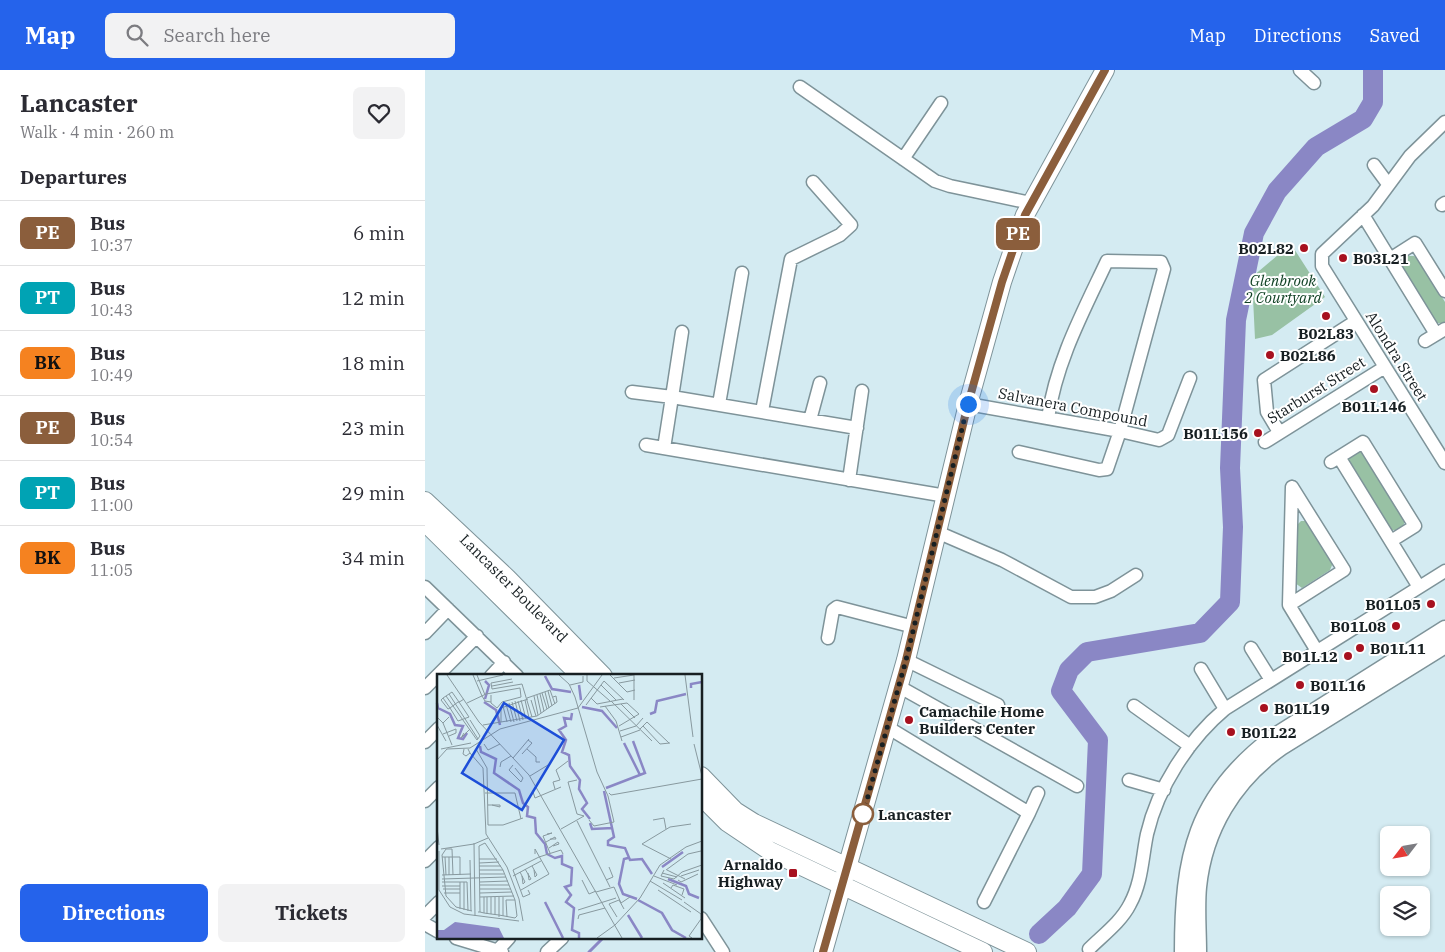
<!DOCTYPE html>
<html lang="en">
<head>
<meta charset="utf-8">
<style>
  :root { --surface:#fff; --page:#f2f2f3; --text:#2b2b33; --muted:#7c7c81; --line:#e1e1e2; --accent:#2563eb }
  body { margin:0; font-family:"IBM Plex Serif",serif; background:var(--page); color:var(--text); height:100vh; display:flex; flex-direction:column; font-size:19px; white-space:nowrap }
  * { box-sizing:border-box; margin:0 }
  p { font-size:16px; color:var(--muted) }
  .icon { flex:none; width:28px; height:28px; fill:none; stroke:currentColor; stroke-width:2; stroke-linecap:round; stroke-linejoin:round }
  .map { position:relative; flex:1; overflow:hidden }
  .side { display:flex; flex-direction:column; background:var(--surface); width:425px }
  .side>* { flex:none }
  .badge { padding:0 10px; border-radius:8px; font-size:18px; line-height:32px }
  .needle { width:32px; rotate:239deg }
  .buttons { position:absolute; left:955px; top:756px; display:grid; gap:10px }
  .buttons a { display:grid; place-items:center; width:50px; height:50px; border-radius:8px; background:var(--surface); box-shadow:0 1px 4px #0004; font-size:25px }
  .you { position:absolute; width:25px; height:25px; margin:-12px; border:4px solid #fff; border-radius:50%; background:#1a73e8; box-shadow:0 0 0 8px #1a73e833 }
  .map>.badge { position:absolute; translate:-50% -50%; box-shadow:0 0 0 2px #fff }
  h2 { padding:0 20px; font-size:19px; line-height:45px }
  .round { display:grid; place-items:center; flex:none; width:52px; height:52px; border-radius:8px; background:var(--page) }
  .head { display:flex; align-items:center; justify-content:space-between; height:85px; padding:0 20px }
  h1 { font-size:24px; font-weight:800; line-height:38px }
  .cta { display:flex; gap:10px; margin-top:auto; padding:10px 20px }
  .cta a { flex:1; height:58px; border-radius:8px; background:var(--accent); color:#fff; font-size:20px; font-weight:800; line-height:58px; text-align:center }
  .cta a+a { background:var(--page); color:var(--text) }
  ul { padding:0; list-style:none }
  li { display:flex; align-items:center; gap:15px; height:65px; padding:0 20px; border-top:1px solid var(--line) }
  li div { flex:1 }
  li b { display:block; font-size:19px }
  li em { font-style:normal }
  li .badge { min-width:55px; font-weight:700; text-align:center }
  header { display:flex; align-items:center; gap:30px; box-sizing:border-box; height:70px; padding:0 25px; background:var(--accent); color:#fff }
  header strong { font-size:24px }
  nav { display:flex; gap:28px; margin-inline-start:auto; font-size:18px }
  .search { width:350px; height:45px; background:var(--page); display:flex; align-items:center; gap:12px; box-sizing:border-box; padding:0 18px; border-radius:8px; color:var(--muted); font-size:19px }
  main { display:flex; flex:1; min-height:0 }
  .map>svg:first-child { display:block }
  .green { fill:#98c1a4 }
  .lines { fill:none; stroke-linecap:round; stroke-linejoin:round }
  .stream { stroke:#8a87c5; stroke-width:3 }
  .river { stroke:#8a87c5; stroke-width:20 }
  .minor-casing { stroke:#7e9399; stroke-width:15 }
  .tertiary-casing { stroke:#7e9399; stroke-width:19 }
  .secondary-casing { stroke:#7e9399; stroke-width:20 }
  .minor { stroke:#fff; stroke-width:12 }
  .tertiary { stroke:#fff; stroke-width:16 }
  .secondary { stroke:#fff; stroke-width:18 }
  .line-casing { stroke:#fff; stroke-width:11 }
  .line { stroke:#8b5e3c; stroke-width:8 }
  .walk { stroke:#171f22; stroke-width:5; stroke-dasharray:0 9 }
  .poi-dot { fill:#a7111f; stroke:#fff; stroke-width:2 }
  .stop-dot { fill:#fff; stroke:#8b5e3c; stroke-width:2.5 }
  .labels { text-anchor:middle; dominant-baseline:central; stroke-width:4; stroke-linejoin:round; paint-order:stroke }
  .poi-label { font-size:15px; font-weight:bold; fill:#171f22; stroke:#fff; text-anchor:start }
  .park-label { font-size:15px; font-style:italic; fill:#114225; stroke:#fff }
  .street-label { font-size:15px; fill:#171f22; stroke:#fff }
  .stop-label { font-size:15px; font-weight:bold; fill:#171f22; stroke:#fff; text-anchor:start }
  .inset-river { fill:none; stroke:#8a87c5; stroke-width:2.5 }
  .inset-road { fill:none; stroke:#88999f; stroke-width:1 }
  .view { fill:#1d4ed8; fill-opacity:0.15; stroke:#1d4ed8; stroke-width:2.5 }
  .inset-edge { fill:none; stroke:#171f22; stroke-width:2.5 }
</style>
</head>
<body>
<header>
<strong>Map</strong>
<div class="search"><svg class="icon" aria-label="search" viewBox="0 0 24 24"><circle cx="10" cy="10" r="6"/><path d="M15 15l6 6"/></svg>Search here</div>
<nav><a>Map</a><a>Directions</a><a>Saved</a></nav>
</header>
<main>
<section class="side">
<div class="head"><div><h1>Lancaster</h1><p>Walk · 4 min · 260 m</p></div><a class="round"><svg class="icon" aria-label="heart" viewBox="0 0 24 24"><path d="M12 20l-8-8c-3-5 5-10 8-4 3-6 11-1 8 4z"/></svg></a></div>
<h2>Departures</h2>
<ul>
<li><span class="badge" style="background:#8b5e3c;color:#fff">PE</span><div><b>Bus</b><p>10:37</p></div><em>6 min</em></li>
<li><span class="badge" style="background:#00a3b4;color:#fff">PT</span><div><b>Bus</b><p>10:43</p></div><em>12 min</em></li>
<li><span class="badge" style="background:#f58220;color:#111">BK</span><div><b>Bus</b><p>10:49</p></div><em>18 min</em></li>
<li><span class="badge" style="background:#8b5e3c;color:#fff">PE</span><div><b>Bus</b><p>10:54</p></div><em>23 min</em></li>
<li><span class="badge" style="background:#00a3b4;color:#fff">PT</span><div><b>Bus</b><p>11:00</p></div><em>29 min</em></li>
<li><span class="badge" style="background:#f58220;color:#111">BK</span><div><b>Bus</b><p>11:05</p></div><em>34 min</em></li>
</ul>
<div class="cta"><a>Directions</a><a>Tickets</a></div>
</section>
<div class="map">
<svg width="1020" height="882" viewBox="0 0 1020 882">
  <rect width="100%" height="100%" fill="#d4ebf2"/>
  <path class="green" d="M866,174L900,227L847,265L830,269L827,207Z
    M982,186H989L994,189L1020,232V253H1011L976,197L977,190Z
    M933,380L939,382L980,450L978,457L973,460H966L923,392V388Z
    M876,451H881L908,493L905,500L877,518L870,513L872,455Z"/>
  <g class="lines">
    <path class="stream" d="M164,882L178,868"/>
    <path class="river" d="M614,864L642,838L667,804L673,670L636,621L644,600L662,582L775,563L805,532L808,457L805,398L811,250L829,163L852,121L891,77L938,49L948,32V0"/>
    <defs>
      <path id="minor" d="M875,0L889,13
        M375,17L510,111L525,116L606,133
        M1020,52L985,86L948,136L897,184V196L1020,393
        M478,89L516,33
        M949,95L963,114
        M1017,135L1020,133
        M938,145L1011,264
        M965,189L990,173L1020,221
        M1000,271L1020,259
        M207,322L247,327L257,262
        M294,334L317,203
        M543,334L695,361L734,370L743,365L765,308
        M337,341L366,189L415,165L426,155L388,112
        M385,350L395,313
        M854,362L842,342L839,310L931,251
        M840,372L960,297
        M221,375L521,426
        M239,378L247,327L432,358
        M594,382L674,400L682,399L695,361L739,199L736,192L682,191C658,242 631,292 623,348
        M914,387L994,517
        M906,392L938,372L990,456L966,471
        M424,410L437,321
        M867,417L864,535L892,581
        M512,462L577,490L646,527H670L686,521L711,505
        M0,517L92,606
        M864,535L919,500L867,417
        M0,563L23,539
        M403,568L408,540L412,537L489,557
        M826,578L846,610
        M481,590L573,635
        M776,599L800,639
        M66,606L79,592
        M473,616L523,644
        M0,618L52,566
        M709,636L765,676
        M536,651L652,716
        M462,657L604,743L559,832
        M0,672L14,658
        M704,710L739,720
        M0,731L14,717
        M604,743L613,723
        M0,791L14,777
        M0,846L14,832
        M276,848L298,882
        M0,854L14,862
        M31,868L77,882
        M664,879C678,865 696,852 705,834C717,812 717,788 722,764C733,717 764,669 800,639L1020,501
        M72,881L84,868
        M122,882L137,868"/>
      <path id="tertiary" d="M758,882C758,787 770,726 849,667L1020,559
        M773,882C773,861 771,838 773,817C779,759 809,710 856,677L1020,575"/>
      <path id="secondary" d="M0,431L82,508L178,606
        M0,452L156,606
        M276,706L310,741L329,753L602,882
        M276,726L302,752L345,781L558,882
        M398,882L481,590L543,334L577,212L600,145L680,0"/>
    </defs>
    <use href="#minor" class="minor-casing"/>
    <use href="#tertiary" class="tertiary-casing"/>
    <use href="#secondary" class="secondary-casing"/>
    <use href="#minor" class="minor"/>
    <use href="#tertiary" class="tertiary"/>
    <use href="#secondary" class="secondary"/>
  </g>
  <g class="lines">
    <defs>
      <path id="line" d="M398,882L481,590L543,334L577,212L600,145L680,0"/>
    </defs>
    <use href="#line" class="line-casing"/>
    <use href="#line" class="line"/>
    <path class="walk" d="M438,744L481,590L543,334"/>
  </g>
  <g class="poi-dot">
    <circle cx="879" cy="178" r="5"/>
    <circle cx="918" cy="188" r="5"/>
    <circle cx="901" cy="246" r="5"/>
    <circle cx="845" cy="285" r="5"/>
    <circle cx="949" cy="319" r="5"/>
    <circle cx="833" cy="363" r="5"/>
    <circle cx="1006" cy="534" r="5"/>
    <circle cx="971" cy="556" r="5"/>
    <circle cx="935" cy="578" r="5"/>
    <circle cx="923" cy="586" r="5"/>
    <circle cx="875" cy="615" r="5"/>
    <circle cx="839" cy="638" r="5"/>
    <circle cx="484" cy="650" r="5"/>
    <circle cx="806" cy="662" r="5"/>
    <rect x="363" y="798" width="10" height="10" rx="2.5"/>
  </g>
  <circle class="stop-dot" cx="438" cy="744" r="10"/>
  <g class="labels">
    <g class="poi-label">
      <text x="869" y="178" text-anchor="end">B02L82</text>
      <text x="928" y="188">B03L21</text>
      <text x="901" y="263" text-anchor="middle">B02L83</text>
      <text x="855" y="285">B02L86</text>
      <text x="949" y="336" text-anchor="middle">B01L146</text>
      <text x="823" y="363" text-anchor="end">B01L156</text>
      <text x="996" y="534" text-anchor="end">B01L05</text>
      <text x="961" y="556" text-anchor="end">B01L08</text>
      <text x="945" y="578">B01L11</text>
      <text x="913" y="586" text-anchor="end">B01L12</text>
      <text x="885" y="615">B01L16</text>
      <text x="849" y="638">B01L19</text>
      <text x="494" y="641">Camachile Home<tspan x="494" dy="17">Builders Center</tspan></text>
      <text x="816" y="662">B01L22</text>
      <text x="358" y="794" text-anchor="end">Arnaldo<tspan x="358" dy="17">Highway</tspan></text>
    </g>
    <g class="park-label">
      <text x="858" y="210">Glenbrook<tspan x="858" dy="17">2 Courtyard</tspan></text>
    </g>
    <g class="street-label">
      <text transform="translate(972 286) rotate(58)">Alondra Street</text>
      <text transform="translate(891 320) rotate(-32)">Starburst Street</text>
      <text transform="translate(648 337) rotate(11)">Salvanera Compound</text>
      <text transform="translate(89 518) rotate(45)">Lancaster Boulevard</text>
    </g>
    <g class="stop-label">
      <text x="453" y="744">Lancaster</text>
    </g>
  </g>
  <g transform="translate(12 604)">
    <rect width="265" height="265" fill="#d4ebf2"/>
    <path d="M18,248L62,254L67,264H0V256H7Z" fill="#8a87c5"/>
    <path class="inset-river" d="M108,2L115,15L134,18M48,7L52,11L48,25M142,11L144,26M254,14V10L265,8M47,28L59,36L63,51M0,29L1,34L13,40L18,51L26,52L21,64L26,65L30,59M145,33L165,37L180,54M135,39L134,45L127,44L129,52L122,56L129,66L125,78L132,81L133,92L143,106L142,115L150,129L145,135L153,145M213,40L218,38L220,27L249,20M187,69L203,101M43,72L44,78L59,85L57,99L82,116L86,129L91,133L90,142L98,144L99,159L108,170L110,180L118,184L125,182V190L135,194L134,211L128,213L134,221L129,228L137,234L135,256L142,259V264M169,114L208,99L196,67M167,117L177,163L171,167V171L188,174L193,186L205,185L215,200M153,149L155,155L176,154M191,184L187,185L182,210L186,220L200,225M225,193L246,178M231,205L249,212L252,220L262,224M201,226L225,239L235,256L249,264M108,228L126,264M191,241L205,264"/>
    <path class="inset-road" d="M10,1L42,48L92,101L185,264M36,1L45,22L48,27L54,28M40,1L48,21M122,1L132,10L138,23L160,98L171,122L177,148L157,152L152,146M150,1V7L173,27M173,1L190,18L198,16M248,1L256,63M177,4L197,1V26M75,5L54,9L55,15L85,10L95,43M40,7L66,1M182,9L198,6M133,11L146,8V2M164,11L179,26M55,12L76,8M111,17L115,32M108,18L112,34M105,19L110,35M12,20L41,65M103,20L107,37M100,21L104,39M9,22L40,66L43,62L33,46M97,22L101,41M6,24L13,34L21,47L32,43L22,28L15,18L6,24L4,26L11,35L13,34L21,28H22L24,27L27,25M90,24L113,16L118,30M154,24L160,30L186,25M84,26L89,45M88,26L92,44M94,26L99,42M78,27L83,47M81,27L86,46M174,27L215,67M75,28L80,47M30,29L49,20L83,14L84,23L65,28L60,34L54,29V21M72,29L77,48M69,30L74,48M184,30L198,44M149,31L167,7L187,26M66,32L70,48M168,32L179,47L185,67M163,33L190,29L202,40L182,52M1,44L6,49L12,43M64,48V34L91,25M6,49L15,71M0,51L9,67M46,51L100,42L120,28L119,22L116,23M206,52L223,70L233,69M203,55L210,48L232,69M183,57L199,52L206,44M27,59L24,64L33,55M6,60L19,55V59L12,62M184,63L203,56M47,70L51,76L63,70M257,70L265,102M4,75L34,69M27,75L26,80L29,82L33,79L31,75M39,75L50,94L51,151H66L86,144M90,75L99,83V88H103M33,79L46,94L49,160L70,193L82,225L86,247M85,80L95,69L91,66M76,84L92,65M0,86L10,75L33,74L63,55L141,34L165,1M76,91L72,96L84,108L86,104L78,94M63,93L64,88L74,82M93,102L111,91M118,115L116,108L123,106L119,96L131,87M96,118L98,124L124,113M48,119H78L84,145M172,119L174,121L265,105M51,131H63V133L55,131M216,146L227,144L229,155M140,147L173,213M0,153L2,171M124,155L147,142L140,140L131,108L140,106M110,160L115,159L106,162L113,179M109,168L118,163L119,165H113M37,169L38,242M205,170L233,153L254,150M205,170L234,185M112,174L121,168L122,170L116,172M4,175L37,170L51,164M2,177V216L13,233L27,240L82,247M5,183H23V201M8,183L9,201M12,183V201M42,185H60M33,186L34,237M42,189L62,188M42,192H64M95,192L100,201L98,203L97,196M88,195L94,205L92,206L91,199M42,196H66M227,196L224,202L237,205L245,198L265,191M229,196L251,180L264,177M230,196L248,205M83,198L88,208L86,210L85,202M225,199L240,203M42,200H67M5,201L34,200M16,201L15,175H9L5,181L9,222L19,233L35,237M76,202L104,187M217,202L240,211M244,202L262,196M5,205L69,203M145,206L152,220L159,217M169,206L176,203L172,193M241,206L244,208L261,200M213,207L245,226M5,208H30M23,208V235M27,208V236M30,208L31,237M43,208L71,207M226,209L248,224M43,211H72M5,212H23M234,214L236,211L247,215L245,221M6,215H23M43,215H74M84,216L112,200L98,175V180M91,216L93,220L86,223L76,196L102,183L124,176L126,180M221,216L254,238M159,218L177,213L184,229L193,223M7,219H23M43,219L75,218M43,223L77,222M47,223V239M50,223V240M54,223V240M58,223V241M62,223V243M66,223V242M247,228L264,240V245L252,262L255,264M141,236L179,224M41,238H43L47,239L54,240L62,241L78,244L80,242L78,226L66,196L48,169L42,172L43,238M70,243L69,226H78M180,243L172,230L182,226L187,235M141,245L142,241L168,234M178,251L203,224L223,191L249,173L265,167M160,264L178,251"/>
    <path class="view" d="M67,29L127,66L85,136L25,99Z"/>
    <rect width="265" height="265" class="inset-edge"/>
  </g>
</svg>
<div class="buttons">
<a><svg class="needle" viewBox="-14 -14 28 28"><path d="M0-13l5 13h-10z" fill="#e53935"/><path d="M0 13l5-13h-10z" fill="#7c7c81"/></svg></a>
<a><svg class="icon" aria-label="layers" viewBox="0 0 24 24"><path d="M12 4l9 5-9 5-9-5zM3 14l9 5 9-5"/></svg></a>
</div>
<div class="you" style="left:543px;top:334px"></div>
<b class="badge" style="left:593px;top:164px;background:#8b5e3c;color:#fff">PE</b>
</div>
</main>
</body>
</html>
